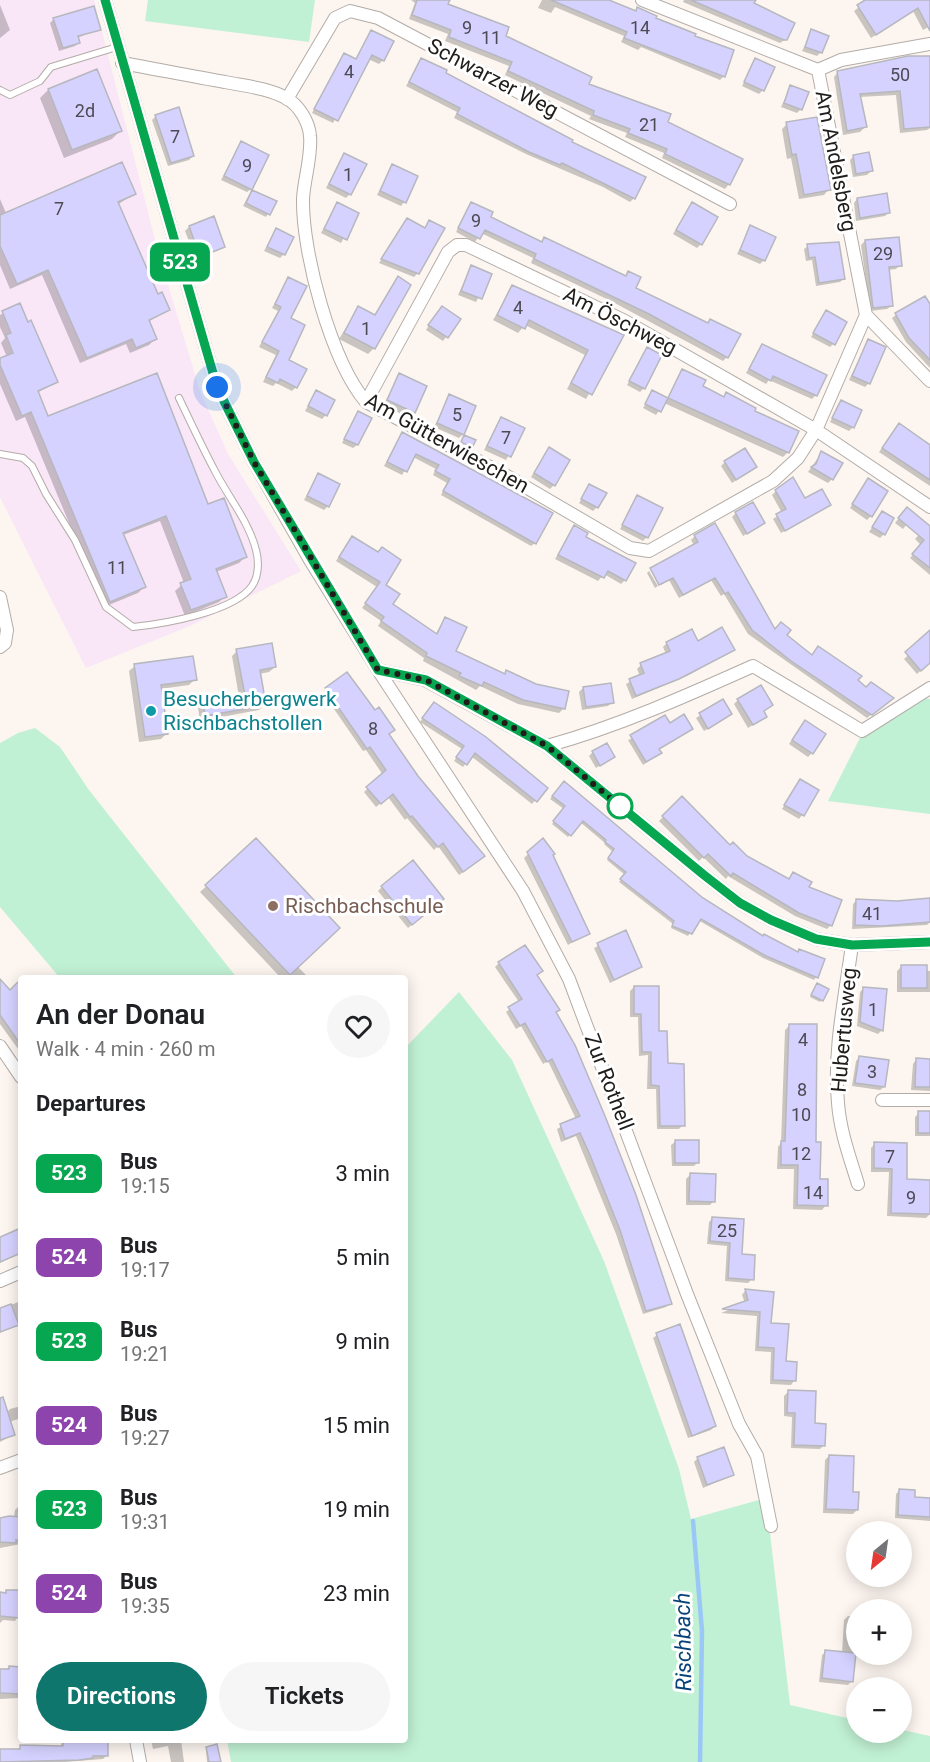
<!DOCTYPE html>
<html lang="en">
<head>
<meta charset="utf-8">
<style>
  :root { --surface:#fff; --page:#f6f6f6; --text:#202124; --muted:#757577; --accent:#0f766e }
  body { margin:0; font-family:Roboto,sans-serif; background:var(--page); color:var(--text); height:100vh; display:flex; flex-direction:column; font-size:22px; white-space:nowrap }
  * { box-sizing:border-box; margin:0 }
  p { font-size:20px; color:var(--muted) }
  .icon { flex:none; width:33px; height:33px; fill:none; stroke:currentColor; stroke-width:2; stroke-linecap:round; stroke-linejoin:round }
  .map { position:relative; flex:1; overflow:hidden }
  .sheet { position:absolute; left:18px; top:975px; width:390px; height:768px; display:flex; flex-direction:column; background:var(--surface); border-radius:6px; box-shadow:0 3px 15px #0003 }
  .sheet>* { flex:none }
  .badge { padding:0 12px; border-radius:9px; font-size:21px; line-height:39px }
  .needle { width:39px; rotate:209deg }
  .fabs { position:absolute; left:846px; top:1521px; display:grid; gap:12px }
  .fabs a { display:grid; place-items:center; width:66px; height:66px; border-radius:50%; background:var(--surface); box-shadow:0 3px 15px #0003; font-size:30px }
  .you { position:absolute; width:30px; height:30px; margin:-15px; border:4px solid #fff; border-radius:50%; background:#1a73e8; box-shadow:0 0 0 9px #1a73e833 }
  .map>.badge { position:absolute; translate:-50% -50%; box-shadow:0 0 0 3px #fff }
  h2 { padding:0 18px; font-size:22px; line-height:54px }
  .round { display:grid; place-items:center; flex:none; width:63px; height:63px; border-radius:32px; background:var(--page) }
  .head { display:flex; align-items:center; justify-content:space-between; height:102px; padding:0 18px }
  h1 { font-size:28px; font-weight:600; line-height:45px }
  .action { display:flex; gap:12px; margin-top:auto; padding:12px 18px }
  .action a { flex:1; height:69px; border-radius:36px; background:var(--accent); color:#fff; font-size:24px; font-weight:600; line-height:69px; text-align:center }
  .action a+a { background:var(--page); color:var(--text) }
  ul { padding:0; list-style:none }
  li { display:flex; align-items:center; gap:18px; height:84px; padding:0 18px }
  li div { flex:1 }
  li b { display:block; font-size:22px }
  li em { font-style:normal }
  li .badge { min-width:66px; font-weight:700; text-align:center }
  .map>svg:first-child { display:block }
  .industrial { fill:#f9e6f7 }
  .green { fill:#c1f1d4 }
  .shadow { fill:#0003 }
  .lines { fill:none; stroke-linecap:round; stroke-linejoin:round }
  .stream { stroke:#9bc7f7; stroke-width:4.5 }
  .building { fill:#d5d2ff; stroke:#b7b7be; stroke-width:1.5 }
  .service-casing { stroke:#b3aca7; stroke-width:8 }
  .minor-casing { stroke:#b3aca7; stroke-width:14 }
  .service { stroke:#fff; stroke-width:6 }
  .minor { stroke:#fff; stroke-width:12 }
  .line-casing { stroke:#fff; stroke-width:14 }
  .line { stroke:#07a650; stroke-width:9 }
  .walk { stroke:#1f1c1a; stroke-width:6; stroke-dasharray:0 10.8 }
  .culture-dot { fill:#0f9aa8; stroke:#fff; stroke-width:2 }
  .stop-dot { fill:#fff; stroke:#07a650; stroke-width:3 }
  .education-dot { fill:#8d6e63; stroke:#fff; stroke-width:2 }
  .labels { text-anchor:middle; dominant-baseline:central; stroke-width:6; stroke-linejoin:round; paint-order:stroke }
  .number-label { font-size:18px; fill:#4c4a53 }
  .street-label { font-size:21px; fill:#1f1c1a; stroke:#fff }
  .culture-label { font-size:21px; fill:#0d838f; stroke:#fff; text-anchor:start }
  .education-label { font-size:21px; fill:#785e54; stroke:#fff; text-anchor:start }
  .water-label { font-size:22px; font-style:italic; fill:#074379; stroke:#fff }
</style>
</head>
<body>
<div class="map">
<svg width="930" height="1762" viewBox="0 0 930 1762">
  <rect width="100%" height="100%" fill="#fcf5f0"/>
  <path class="industrial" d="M0,0H94L157,248L200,391L228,454L301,571L192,625L86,668L0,497Z"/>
  <path class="green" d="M148,0H315L309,42L145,21Z
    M918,697L930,699V814L828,801L862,734Z
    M35,728L60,747L89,790L237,978H60L0,907V743L18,733Z
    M459,992L512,1060L604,1261L679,1469L691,1519L766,1498L790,1705L856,1720V1732H902V1730L930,1736V1762H231L227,1740H405V1048Z"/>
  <path class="shadow" d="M411,0H448L447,4L587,85L666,122L729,184L725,189L662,158L664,153L625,137L627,133L589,119L591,116L505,75L509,66L445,41L448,34L409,19L415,3Z
    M542,0H605L634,12L638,9L693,37L724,76L720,80L641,47L638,50L621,42L624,36L555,7L551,13L538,8Z
    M684,0H754L752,4L786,39L780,43L683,2Z
    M868,0H930V26L923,30L913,11L871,38L854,11Z
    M0,5L10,30L0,38Z
    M54,19L99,29L77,38L79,42L75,46L59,51L50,23Z
    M371,31L383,60L379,64L368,59L333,123L312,113L341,58L344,54L355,60Z
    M812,31L821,52L817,56L802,51Z
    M930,57V128L927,130L900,133L896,95L859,97L865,127L860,132L843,135L834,77L838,72Z
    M422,59L570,143L634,198L630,202L603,187L526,154L454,118L457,112L406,86Z
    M756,60L763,90L759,94L742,86Z
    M791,86L801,109L797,113L781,107Z
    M48,90L120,131L112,139L64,158L40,98Z
    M156,116L193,156L189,160L168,166L152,120Z
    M787,124L829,189L824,195L799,199L791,158L787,159L782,129Z
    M241,143L251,189L247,192L221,180Z
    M344,154L350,194L346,198L326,188Z
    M854,156L871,171L867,175L853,177L850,160Z
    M392,166L404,202L401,206L377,195Z
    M251,191L275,202L266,217L243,206Z
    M134,194L117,205L157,296L169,310L148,322L155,339L149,345L130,353L126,344L80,363L42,275L10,289L0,265V199L6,213Z
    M857,199L889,212L885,216L856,221L854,203Z
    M471,203L489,218L540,243L544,239L625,277L628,273L634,288L727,357L723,361L611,301L531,263L533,258L481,233L475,242L456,232Z
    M692,203L701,244L697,248L673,234Z
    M337,204L357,214L341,243L321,233Z
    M429,222L418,273L414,277L379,263L397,236L424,229Z
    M189,227L224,247L196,259L185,231Z
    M751,227L764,260L760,264L737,254Z
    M276,230L284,254L280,258L264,251Z
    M865,241L900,265L896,269L888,270L891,306L887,309L870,311L861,245Z
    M808,246L843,279L840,282L816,286L812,260L806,261L804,249Z
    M471,267L490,275L476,302L458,295Z
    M399,278L409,285L374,348L368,354L339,339L358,308L374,316Z
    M288,279L287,361L296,387L292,391L276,383L273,386L263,382L276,355L259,347L278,311L272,308Z
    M513,287L622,336L586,399L567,389L585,355L525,325L518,333L493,320Z
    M19,305L56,382L37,393L47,418L207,506L245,557L239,563L216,572L225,596L219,602L185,616L175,591L184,583L160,521L123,535L144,587L138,593L104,607L25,417L16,421L0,384V360L7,357L1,343L5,338L0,327V315Z
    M930,307V368L906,342L892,318L896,315Z
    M438,311L459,319L443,341L426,330Z
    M826,312L833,344L830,347L811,337Z
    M868,341L869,383L865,387L849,380Z
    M762,346L816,395L812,399L769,380L766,384L746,373Z
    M647,349L644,388L640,392L627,385Z
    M683,371L701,386L722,398L726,394L753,412L788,452L783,457L664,403L656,415L643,408L653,392L667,399Z
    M400,375L413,412L409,416L384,404Z
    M316,392L326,415L322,419L305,411Z
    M450,396L463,434L459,438L434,427Z
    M841,402L853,427L849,431L830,422Z
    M358,413L357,445L353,448L342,443Z
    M501,418L523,429L506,460L484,450Z
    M899,425L930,444V486L879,452Z
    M402,433L535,543L531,546L441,495L447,483L433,475L436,469L413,457L402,475L384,466Z
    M464,436L474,441L469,449L460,444Z
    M549,449L554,485L550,489L531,477Z
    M822,452L832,479L828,483L808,472Z
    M725,462L755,467L732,483L721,466Z
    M318,475L328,506L324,510L304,500Z
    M865,484L871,516L867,520L850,508Z
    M590,486L597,507L593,511L579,503Z
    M776,491L825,508L781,533L773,519L782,513L772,495Z
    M638,497L647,537L643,541L620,529Z
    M882,512L884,534L880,538L869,532Z
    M736,513L763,523L743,536L732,517Z
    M903,513L914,515L903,529L895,523Z
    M927,526L930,528V575L910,558L921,545L915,539Z
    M574,527L625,580L621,584L604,574L598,581L555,559Z
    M695,536L775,631L811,656L818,648L865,689L888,701L867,718L748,634L724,594L721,596L711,580L679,598L669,580L661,585L652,569L694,545L691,540Z
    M348,542L384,585L391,604L435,635L445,618L454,652L504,675L506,672L535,685L567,692L563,709L559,713L518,704L480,686L476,690L423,661L424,658L378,626L381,621L362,608L377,587L336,561Z
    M649,571L658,586L655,588L647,573Z
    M930,635V662L917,674L904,659Z
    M667,643H697L733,650L689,675L632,699L626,684L640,676L637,669L641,665L666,654L663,647Z
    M237,651L275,667L269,672L259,674L264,705L259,710L200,721L198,707L204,702L239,697L232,656Z
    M135,666L195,679L189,685L160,689L167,733L161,739L139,742L129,671Z
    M583,688L612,702L608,706L582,710L579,692Z
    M326,689L388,735L480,860L459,875L438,846L434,850L407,818L405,820L388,797L376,807L364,792L383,775L366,750L363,751L323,693Z
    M738,700L772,705L763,712L761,720L748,728L734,704Z
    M723,701L730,714L704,731L696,718Z
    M430,707L546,788L532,804L471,756L463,767L454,761L462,749L420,722Z
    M669,725L691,729L658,750L660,753L656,756L643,765L628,740Z
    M801,726L812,753L808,757L789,744Z
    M593,752L613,757L596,768L589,756Z
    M800,781L802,815L799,819L782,809Z
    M564,783L702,900L763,937L798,953L823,960L816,977L814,980L763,958L698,920L688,936L671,928L673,924L619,882L625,875L607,860L613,852L604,844L605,843L580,822L568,837L552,824L564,809L550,799Z
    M682,798L730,847L788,880L793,874L807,888L831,925L827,929L795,916L728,876L726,879L703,857L699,861L659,821Z
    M256,840L297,966L309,978H281L200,892Z
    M543,840L588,933L568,945L524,858Z
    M382,887L438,903L408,928L378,891Z
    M930,899V922L927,925L852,929L853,904L857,900L897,902Z
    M625,932L641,967L610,983L594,948Z
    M499,963L536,976L555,1013L670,1303L666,1307L643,1314L616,1234L576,1136L561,1142L557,1129L576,1119L548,1061L543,1064L521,1026L516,1029L506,1012L519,1002L495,967Z
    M902,966L930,971V992H897V971Z
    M0,981L10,992L21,981V1053L0,1024Z
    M816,986L827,990L820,1002L810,997Z
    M634,987L658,1033L683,1125L679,1129H657L656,1089H647L648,1055L639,1056L638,1017H630V991Z
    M864,988L885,990L881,1031L878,1034L857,1026L860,992Z
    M790,1025L814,1143L818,1180L826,1205L822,1210L793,1209L794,1169H777L778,1147L781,1143L785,1030Z
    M860,1057L884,1087L880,1090L852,1086L856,1061Z
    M916,1060H930V1091L911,1090L913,1064Z
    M919,1113H930V1136H915V1117Z
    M675,1142L698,1162L694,1166H672L671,1145Z
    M875,1144L905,1181L930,1182V1214L926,1218L887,1216L889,1172H871V1148Z
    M690,1175L714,1201L710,1205H686V1179Z
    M713,1218L740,1256L752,1279L748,1283L725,1281L727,1246L707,1244L709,1222Z
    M21,1227V1253L0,1263V1237Z
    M745,1291L772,1293L770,1325L794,1381L791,1385L770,1384L771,1352L755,1351L757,1316L721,1313L745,1303L742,1295Z
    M21,1301V1322L0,1333V1309Z
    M657,1335L715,1426L711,1430L688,1438L653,1338Z
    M788,1392L824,1445L820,1449L791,1448L792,1417L784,1416V1396Z
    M21,1406V1418L9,1422L13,1435L0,1442V1421L10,1409Z
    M829,1456L851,1493L857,1510L853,1514L823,1513L825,1460Z
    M698,1458L732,1475L703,1488L694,1462Z
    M900,1490L913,1498L930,1499V1521L895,1518L896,1494Z
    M19,1506L21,1507V1544L0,1548V1519L14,1518L15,1510Z
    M7,1591L21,1592V1612L15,1621L3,1620L0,1623V1594Z
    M848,1616L856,1617L852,1681L848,1685L819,1682L822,1655L826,1652L842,1653L844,1620Z
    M10,1668H21V1694L18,1698L0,1699V1671Z
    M63,1740H107V1755L103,1759L65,1762H0V1751H17L21,1747H60Z
    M151,1740H181L184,1762H171L168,1746L153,1749Z
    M206,1748L219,1762H207Z"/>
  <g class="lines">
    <path class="stream" d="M693,1521L702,1631L700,1762"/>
  </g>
  <path class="building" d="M417,0H450L448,4L509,27L506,36L592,77L589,84L671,114L668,122L743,159L730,185L665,154L667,149L628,133L630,129L593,115L594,111L508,71L512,62L449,37L451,30L412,15Z
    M551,0H609L636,11L637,7L657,16L656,18L696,34L695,36L734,50L725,77L624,38L627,32Z
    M691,0H756L754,3L795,23L787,40H784Z
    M865,0H930V31L918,8L876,35L857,5Z
    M94,6L101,30L78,36L80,43L63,48L53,18Z
    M811,29L829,36L822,53L805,47Z
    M371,30L394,41L384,61L372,55L338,121L314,109L344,53L356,59Z
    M908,56H930V127L904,129L900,91L860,94L867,127L847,131L837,71Z
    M421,58L447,70L446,73L573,140L572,142L646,177L635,199L562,163L560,165L529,152L457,114L460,108L409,82Z
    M755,58L775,67L764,91L744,82Z
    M97,69L122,131L72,150L48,89Z
    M790,85L809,92L802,110L784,103Z
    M179,107L194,156L171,163L155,115Z
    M817,117L831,190L804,195L796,154L792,155L786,122Z
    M241,141L269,155L252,190L224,176Z
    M869,152L873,171L856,174L853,155Z
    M344,153L367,164L351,195L329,184Z
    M122,162L136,194L118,202L158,294L162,292L170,310L149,320L157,339L136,348L132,339L87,358L48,270L17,284L0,246V215Z
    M392,164L418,176L406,203L380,191Z
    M252,190L277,201L270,215L246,203Z
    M887,193L890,213L860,218L857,198Z
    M337,202L359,213L347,240L324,229Z
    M471,202L493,212L491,217L542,242L544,237L626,276L628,271L641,277L636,288L708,323L710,319L741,334L728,358L649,314L534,259L536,254L485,230L480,239L458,228Z
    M692,202L718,217L702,245L676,230Z
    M214,216L225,247L200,257L189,226Z
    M407,218L425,228L429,220L445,228L419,274L381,259Z
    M750,225L776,237L765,261L740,250Z
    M276,228L294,237L285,255L267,247Z
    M899,237L902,266L889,267L893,306L873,308L865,240Z
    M839,242L845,279L819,283L815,257L809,258L807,244Z
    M471,265L492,274L482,299L461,291Z
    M398,276L411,285L375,349L344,333L358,306L375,315Z
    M288,277L307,286L291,318L305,325L289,360L307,369L297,388L280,379L278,383L266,377L279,351L262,342L281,307L275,304Z
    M512,285L624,335L592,395L571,383L588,350L529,320L525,329L497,315Z
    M925,296L930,304V360L909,338L895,313Z
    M20,303L28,322L31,320L58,382L38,391L48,416L157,373L208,504L224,498L247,557L216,569L227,597L191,610L180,583L191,579L166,516L123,533L146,587L110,602L31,412L22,416L0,365V358L13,353L6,335L11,333L2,311Z
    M442,306L461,319L448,338L428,325Z
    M826,310L847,322L835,345L813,333Z
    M868,339L886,347L870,384L852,376Z
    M762,344L827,375L817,396L773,376L771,381L749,369Z
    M647,347L662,355L645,389L629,381Z
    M682,369L706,380L703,386L724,397L726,392L756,408L755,411L799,431L789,453L668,398Z
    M399,373L427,386L415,413L387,400Z
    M316,390L335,400L327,416L308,406Z
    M652,390L668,398L661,412L645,404Z
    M449,394L476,406L464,435L437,423Z
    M841,400L862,410L854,428L832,418Z
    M358,411L372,418L358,445L344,439Z
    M501,417L525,428L511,457L487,446Z
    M899,423L930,445V480L882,448Z
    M402,432L553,513L536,544L443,491L450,479L435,471L439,465L416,454L407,472L387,462Z
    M464,435L476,440L472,448L461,442Z
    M549,447L570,460L555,486L534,473Z
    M745,448L757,467L736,480L724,461Z
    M821,451L843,463L833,480L811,467L816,464Z
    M318,473L340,484L329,507L307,496Z
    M793,477L805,498L822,489L831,505L785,531L776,514L786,509L775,490Z
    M868,478L888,491L872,517L852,504Z
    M589,484L607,493L598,508L581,499Z
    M637,495L663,508L648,538L622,525Z
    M753,502L765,523L747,534L735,512Z
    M907,507L930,526V568L912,554L924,540L898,518Z
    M882,511L894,518L885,535L872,527Z
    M715,523L775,629L781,622L791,630L787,635L812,655L818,646L862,676L858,680L866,687L871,682L894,698L872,715L791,661L752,630L728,592L725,594L715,578L683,595L673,578L659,585L650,568L698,542L694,535Z
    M574,525L588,533L586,537L636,563L626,581L608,571L604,578L558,555Z
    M352,536L378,552L382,547L401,560L386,585L400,594L393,604L437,634L445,617L467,627L456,651L505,674L506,670L536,684L569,691L565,709L523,700L484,682L482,686L459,676L461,673L426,656L427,653L381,621L384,617L365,603L380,582L339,557Z
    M722,627L735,650L679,679L636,696L629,679L644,673L640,663L670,651L666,642L692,629L698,641Z
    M930,630V663L921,671L905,652Z
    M272,643L276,667L260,670L266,705L205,716L203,701L245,695L236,649Z
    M193,656L197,680L161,685L168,734L145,737L134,664Z
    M347,672L375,710L379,707L395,730L389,734L418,776L485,856L463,872L443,843L438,847L412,816L410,817L393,794L381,804L366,787L386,770L370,747L367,749L325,688Z
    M611,683L614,703L586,707L583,687Z
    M761,685L773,705L764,711L767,717L753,725L737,699Z
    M723,699L732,714L708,729L699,713Z
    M434,702L486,737L548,788L537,802L475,753L467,765L456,757L464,746L422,718Z
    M684,714L693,729L659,749L662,753L646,762L630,735L665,715L670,723Z
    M805,720L826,734L813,754L792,740Z
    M607,743L615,757L600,766L592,751Z
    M800,779L819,790L804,816L784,805Z
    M564,781L703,898L763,936L764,934L798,952L799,949L825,959L818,978L766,956L701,919L692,934L672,926L674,921L620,879L626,872L608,858L614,849L605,842L606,840L583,821L571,836L553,821L565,806L552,796Z
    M682,796L730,845L733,842L747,856L789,879L793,872L812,882L809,887L842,900L832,926L799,913L733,873L731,876L708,854L704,858L662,816Z
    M256,838L340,928L290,975L205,885Z
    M543,838L555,854L553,855L590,934L572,942L527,852Z
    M413,860L444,899L412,925L381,886Z
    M930,898V922L882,926L855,925L856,899L897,901Z
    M626,930L642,967L614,980L597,943Z
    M525,945L543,971L537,975L560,1010L556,1012L575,1045L605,1116L636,1195L672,1304L646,1311L620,1230L590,1155L580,1133L565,1139L560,1124L580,1116L552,1059L547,1062L525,1023L520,1026L508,1007L522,999L498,962Z
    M901,965H927V988H901Z
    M0,979L10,990L21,979V1045L0,1015Z
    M817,983L829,989L823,1001L811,995Z
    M634,986H659V1031H667L668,1063L684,1064L685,1126H660L659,1086L651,1085V1052H642L641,1014H634Z
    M863,987L887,989L883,1031L860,1022Z
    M789,1024H817L816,1142H821L820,1179H828V1206L797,1205L798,1165H781V1141H785Z
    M859,1056L889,1060L885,1087L855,1083Z
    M916,1058L930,1059V1087H915Z
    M918,1111H930V1133H918Z
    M675,1140H699V1163H675Z
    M874,1142L907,1143V1179L930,1180V1214L891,1213L892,1169L874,1168Z
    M690,1173L716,1174L715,1202L689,1201Z
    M712,1217L744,1219L742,1254L755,1255L754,1280L728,1278L730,1243L710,1241Z
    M21,1228V1253L0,1262V1237Z
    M745,1289L774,1292L771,1323L789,1324L786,1361L797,1362L796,1381L773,1380L774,1348L758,1347L760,1312L722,1309L748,1300Z
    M11,1304L19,1325L0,1332V1308Z
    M680,1324L716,1426L692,1436L656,1333Z
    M788,1390L816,1391L815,1423L826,1424L825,1446L794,1445L795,1413H787Z
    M3,1397L15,1435L0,1440V1398Z
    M724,1447L734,1475L707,1485L697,1457Z
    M829,1455L854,1456L853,1492H859L858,1510L826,1509Z
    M899,1489L915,1490V1497L930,1498V1517L898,1515Z
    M9,1516L21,1517V1541L16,1540V1543L0,1542V1518Z
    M6,1590H21L20,1618L0,1616V1592L6,1593Z
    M825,1650L856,1653L853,1682L822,1678Z
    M9,1666L21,1667V1694L0,1693V1669H9Z
    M63,1740H108V1756H93V1758L79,1760L0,1762V1749H20V1745L63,1746Z
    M217,1744L221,1762H209L206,1747Z"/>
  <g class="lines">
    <defs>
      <path id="service" d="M0,90L10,95L40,81L51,67L117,47
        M0,454L23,458L32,466L46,494L75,540L106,607L133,627C163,624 234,612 252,586C259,576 259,561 256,550C249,522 229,498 216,473C203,449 191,423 179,398"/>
      <path id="minor" d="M105,0L217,387L254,462L310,560L378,670L523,891L569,979L687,1294L739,1424L757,1456L771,1526
        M122,63C156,69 190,76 225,82C245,86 268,88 286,98C299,105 309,122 310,136C312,156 304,179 303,199C302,252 331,361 366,402L507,476L630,548L649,551L773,481L798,458L816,430L866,315L818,70L642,0
        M818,70L841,60L930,44
        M287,99L335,18L350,11L378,18L730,204
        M866,315L930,381
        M366,402L448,252L457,245H466L625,321L816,430L930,507
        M0,597L7,630L5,643L0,647
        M378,670L425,680L547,746L704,875L740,903L771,920L816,939L852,945L930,942
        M547,746C619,726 686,696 753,666L862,731L930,688
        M852,945C845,997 833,1051 838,1103C840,1131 850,1158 858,1184
        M0,1046L21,1077
        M882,1100H930
        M0,1281L21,1272
        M0,1468L21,1460
        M136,1740L140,1762"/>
    </defs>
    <use href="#service" class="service-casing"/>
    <use href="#minor" class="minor-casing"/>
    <use href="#service" class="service"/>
    <use href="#minor" class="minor"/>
  </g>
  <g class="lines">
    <defs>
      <path id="line" d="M105,0L217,387L254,462L378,670L426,680L547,746L704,875L740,903L771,920L816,939L852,945L930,942"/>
    </defs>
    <use href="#line" class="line-casing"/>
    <use href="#line" class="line"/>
    <path class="walk" d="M217,387L254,462L378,670L426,680L547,746L620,806"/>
  </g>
  <circle class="culture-dot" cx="151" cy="711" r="6"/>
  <circle class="stop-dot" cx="620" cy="806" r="12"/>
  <circle class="education-dot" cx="273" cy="906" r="6"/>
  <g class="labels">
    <g class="number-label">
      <text x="467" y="27">9</text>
      <text x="640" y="27">14</text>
      <text x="491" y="37">11</text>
      <text x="349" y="71">4</text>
      <text x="900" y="74">50</text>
      <text x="85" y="110">2d</text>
      <text x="649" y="124">21</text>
      <text x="175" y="136">7</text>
      <text x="247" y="165">9</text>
      <text x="348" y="174">1</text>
      <text x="59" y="208">7</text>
      <text x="476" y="220">9</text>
      <text x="883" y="253">29</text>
      <text x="518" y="307">4</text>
      <text x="366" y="328">1</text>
      <text x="457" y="414">5</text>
      <text x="506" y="437">7</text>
      <text x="117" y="567">11</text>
      <text x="373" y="728">8</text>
      <text x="872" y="913">41</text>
      <text x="873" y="1009">1</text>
      <text x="803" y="1039">4</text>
      <text x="872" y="1071">3</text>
      <text x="802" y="1089">8</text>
      <text x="801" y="1114">10</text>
      <text x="801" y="1153">12</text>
      <text x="890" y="1156">7</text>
      <text x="813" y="1192">14</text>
      <text x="911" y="1197">9</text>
      <text x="727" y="1230">25</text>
    </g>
    <g class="street-label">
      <text transform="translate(493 78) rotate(28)">Schwarzer Weg</text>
      <text transform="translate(836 161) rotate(79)">Am Andelsberg</text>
      <text transform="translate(620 321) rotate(27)">Am Öschweg</text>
      <text transform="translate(447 443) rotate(29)">Am Gütterwieschen</text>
      <text transform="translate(844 1030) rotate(-85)">Hubertusweg</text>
      <text transform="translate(609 1082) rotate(69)">Zur Rothell</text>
    </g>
    <g class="culture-label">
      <text x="163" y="699">Besucherbergwerk<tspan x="163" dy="24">Rischbachstollen</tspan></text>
    </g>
    <g class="education-label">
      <text x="285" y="906">Rischbachschule</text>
    </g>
    <g class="water-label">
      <text transform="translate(683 1642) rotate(-91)">Rischbach</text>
    </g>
  </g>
</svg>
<div class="fabs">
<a><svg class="needle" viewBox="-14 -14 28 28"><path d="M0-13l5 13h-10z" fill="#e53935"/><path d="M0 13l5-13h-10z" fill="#757577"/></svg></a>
<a>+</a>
<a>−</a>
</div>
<div class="you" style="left:217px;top:387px"></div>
<b class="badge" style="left:180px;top:262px;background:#07a650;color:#fff">523</b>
<section class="sheet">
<div class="head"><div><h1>An der Donau</h1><p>Walk · 4 min · 260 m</p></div><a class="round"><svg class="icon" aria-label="heart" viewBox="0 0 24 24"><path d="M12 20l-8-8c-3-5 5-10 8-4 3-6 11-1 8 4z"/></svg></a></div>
<h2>Departures</h2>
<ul>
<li><span class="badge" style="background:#07a650;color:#fff">523</span><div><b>Bus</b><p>19:15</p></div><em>3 min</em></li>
<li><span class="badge" style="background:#8e44ad;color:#fff">524</span><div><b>Bus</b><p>19:17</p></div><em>5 min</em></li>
<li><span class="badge" style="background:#07a650;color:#fff">523</span><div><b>Bus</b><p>19:21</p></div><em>9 min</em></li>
<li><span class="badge" style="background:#8e44ad;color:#fff">524</span><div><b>Bus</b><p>19:27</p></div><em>15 min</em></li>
<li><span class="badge" style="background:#07a650;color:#fff">523</span><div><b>Bus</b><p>19:31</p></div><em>19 min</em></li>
<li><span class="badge" style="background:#8e44ad;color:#fff">524</span><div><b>Bus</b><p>19:35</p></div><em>23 min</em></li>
</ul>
<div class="action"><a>Directions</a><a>Tickets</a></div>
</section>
</div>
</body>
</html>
